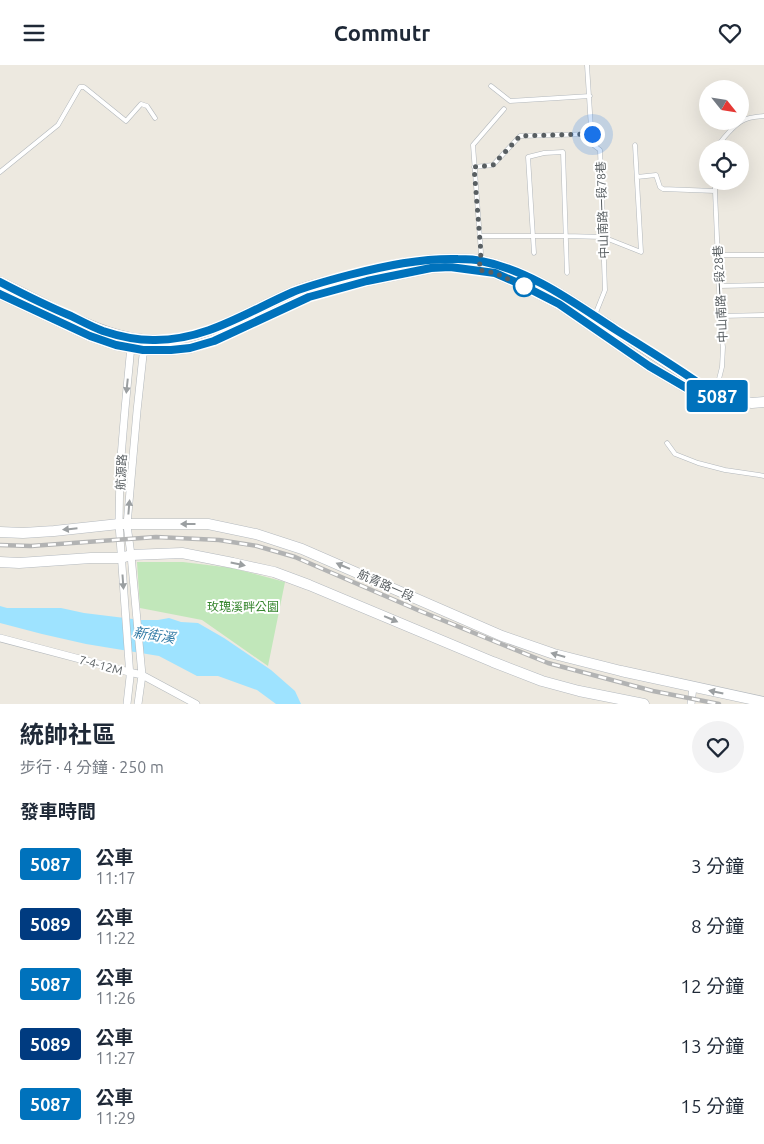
<!DOCTYPE html>
<html lang="zh-TW">
<head>
<meta charset="utf-8">
<style>
  :root { --surface:#fff; --page:#f2f2f3; --text:#1f2937; --muted:#747a83 }
  body { margin:0; font-family:Ubuntu,"Noto Sans TC",sans-serif; background:var(--page); color:var(--text); height:100vh; display:flex; flex-direction:column; font-size:19px; white-space:nowrap }
  * { box-sizing:border-box; margin:0 }
  p { font-size:16px; color:var(--muted) }
  .icon { flex:none; width:28px; height:28px; fill:none; stroke:currentColor; stroke-width:2; stroke-linecap:round; stroke-linejoin:round }
  .map { position:relative; height:639px; overflow:hidden }
  .details { display:flex; flex-direction:column; background:var(--surface); flex:1 }
  .details>* { flex:none }
  .badge { padding:0 10px; border-radius:4px; font-size:18px; line-height:32px }
  .needle { width:32px; rotate:120deg }
  .buttons { position:absolute; left:699px; top:15px; display:grid; gap:10px }
  .buttons a { display:grid; place-items:center; width:50px; height:50px; border-radius:50%; background:var(--surface); box-shadow:0 5px 20px #0002; font-size:25px }
  .you { position:absolute; width:25px; height:25px; margin:-12px; border:4px solid #fff; border-radius:50%; background:#1a73e8; box-shadow:0 0 0 8px #1a73e833 }
  .map>.badge { position:absolute; translate:-50% -50%; box-shadow:0 0 0 2px #fff }
  h2 { padding:0 20px; font-size:19px; line-height:45px }
  .round { display:grid; place-items:center; flex:none; width:52px; height:52px; border-radius:26px; background:var(--page) }
  .summary { display:flex; align-items:center; justify-content:space-between; height:85px; padding:0 20px }
  h1 { font-size:24px; font-weight:700; line-height:38px }
  ul { padding:0; list-style:none }
  li { display:flex; align-items:center; gap:15px; height:60px; padding:0 20px }
  li div { flex:1 }
  li b { display:block; font-size:19px }
  li em { font-style:normal }
  li .badge { min-width:55px; font-weight:700; text-align:center }
  header { display:flex; justify-content:space-between; align-items:center; height:65px; padding:0 20px; background:var(--surface); font-size:22px; font-weight:700 }
  .map>svg:first-child { display:block }
  .green { fill:#c1e7ba }
  .water { fill:#9ee3ff }
  .lines { fill:none; stroke-linecap:round; stroke-linejoin:round }
  .lane-casing { stroke:#b3b8bc; stroke-width:5 }
  .street-casing { stroke:#b3b8bc; stroke-width:8 }
  .secondary-casing { stroke:#b4b9be; stroke-width:11 }
  .lane { stroke:#fff; stroke-width:4 }
  .street { stroke:#fff; stroke-width:7 }
  .secondary { stroke:#fff; stroke-width:10 }
  .rail-casing { stroke:#b2b3b3; stroke-width:4.5 }
  .rail { stroke:#fff; stroke-width:2.5; stroke-dasharray:8; stroke-linecap:butt }
  .oneway { fill:#9b9fa1 }
  .line-casing { stroke:#fff; stroke-width:11 }
  .line { stroke:#0072bc; stroke-width:8 }
  .walk { stroke:#595f62; stroke-width:5; stroke-dasharray:0 9 }
  .stop-dot { fill:#fff; stroke:#0072bc; stroke-width:2.5 }
  .labels { text-anchor:middle; dominant-baseline:central; stroke-width:4; stroke-linejoin:round; paint-order:stroke }
  .street-label { font-size:12px; fill:#595f62; stroke:#fff }
  .park-label { font-size:12px; fill:#36852e; stroke:#fff }
  .water-label { font-size:14px; font-style:italic; fill:#317aa5; stroke:#fff }
</style>
</head>
<body>
<header><svg class="icon" aria-label="menu" viewBox="0 0 24 24"><path d="M4 6h16M4 12h16M4 18h16"/></svg>Commutr<svg class="icon" aria-label="heart" viewBox="0 0 24 24"><path d="M12 20l-8-8c-3-5 5-10 8-4 3-6 11-1 8 4z"/></svg></header>
<div class="map">
<svg width="764" height="639" viewBox="0 0 764 639">
  <rect width="100%" height="100%" fill="#ede9e0"/>
  <path class="green" d="M137,497H183L232,503L285,517L268,601L202,555L140,543Z"/>
  <path class="water" d="M0,541L7,543H61L84,548L141,555H158L169,553L181,557L198,558L224,573L271,605L295,626L301,639H276L257,625L218,611H197L159,591L86,579L42,569L0,558Z"/>
  <g class="lines">
    <defs>
      <path id="lane" d="M587,0L592,79L600,85L605,225L595,250
        M491,21L510,36L590,31
        M716,84C721,75 735,59 744,55C750,52 757,52 764,51
        M474,102L493,100L520,71L592,69
        M0,107L58,60L80,22H84L126,56L141,39L147,41L155,53
        M637,112L656,110L660,122L663,124L715,126L721,267L723,282L722,302L718,318V331
        M715,116V126
        M480,171H566L603,172L641,187L635,80
        M534,188L528,92L544,88L563,87L567,208
        M717,190H764
        M480,195L481,188L473,80L504,44
        M719,221L764,220
        M721,251L764,250
        M667,378L675,389L698,398L725,405L759,410L764,411"/>
      <path id="street" d="M0,573L129,607L142,610L196,639
        M127,639L130,612L119,459L120,404L125,344L131,281
        M138,639L142,610L131,490L127,460L137,346L144,281
        M691,639L693,622"/>
      <path id="secondary" d="M0,217C23,228 46,240 69,251C96,263 123,275 153,275C207,276 246,247 293,227C312,219 332,215 352,210C387,201 422,193 458,194C465,194 474,194 481,196C527,205 565,232 604,257C637,279 670,300 704,322L718,332
        M0,229L90,271L116,280L143,285H171L190,283L214,275L309,231L367,216L431,203L450,202L479,205L495,208L518,218L559,239L649,301L702,332H718L752,338L764,337
        M0,467L23,468L54,466L119,459H208L256,469L302,484L502,571L554,589L621,606L764,637
        M0,497L19,498L91,493H121L131,490L182,488L233,498L274,507L309,520L493,597L542,616L579,626L644,639"/>
    </defs>
    <use href="#lane" class="lane-casing"/>
    <use href="#street" class="street-casing"/>
    <use href="#secondary" class="secondary-casing"/>
    <use href="#lane" class="lane"/>
    <use href="#street" class="street"/>
    <use href="#secondary" class="secondary"/>
    <defs>
      <path id="rail" d="M0,480L31,481L156,472L219,475L257,481L295,492L420,546L548,598L653,626L719,639"/>
    </defs>
    <use href="#rail" class="rail-casing"/>
    <use href="#rail" class="rail"/>
  </g>
  <defs><path id="oneway-solid" d="M-6-.8H1V-3.2L6.5 0L1 3.2V.8H-6Z" transform="scale(1.25)"/></defs>
  <g class="oneway">
    <use href="#oneway-solid" transform="translate(127 321) rotate(96)"/>
    <use href="#oneway-solid" transform="translate(129 442) rotate(-85)"/>
    <use href="#oneway-solid" transform="translate(188 459) rotate(180)"/>
    <use href="#oneway-solid" transform="translate(70 464) rotate(174)"/>
    <use href="#oneway-solid" transform="translate(238 499) rotate(12)"/>
    <use href="#oneway-solid" transform="translate(343 501) rotate(-157)"/>
    <use href="#oneway-solid" transform="translate(123 517) rotate(86)"/>
    <use href="#oneway-solid" transform="translate(391 554) rotate(23)"/>
    <use href="#oneway-solid" transform="translate(558 590) rotate(-164)"/>
    <use href="#oneway-solid" transform="translate(716 627) rotate(-168)"/>
  </g>
  <g class="lines">
    <defs>
      <path id="line" d="M0,217C23,229 47,241 71,251C81,256 92,262 103,266C118,271 137,275 153,275C205,276 247,247 293,227C311,220 330,215 349,210C385,201 421,193 458,194C465,194 474,194 481,196C532,206 574,238 616,265C651,287 686,308 718,332H702L649,301L559,239L518,218L495,208L450,202L431,203L367,216L309,232L214,276L190,283L171,285H143L116,280L90,271L0,229"/>
    </defs>
    <use href="#line" class="line-casing"/>
    <use href="#line" class="line"/>
    <path class="walk" d="M524,221L495,208L479,205L481,188L474,102L493,100L520,71L592,69"/>
  </g>
  <circle class="stop-dot" cx="524" cy="221" r="10"/>
  <g class="labels">
    <g class="street-label">
      <text transform="translate(602 145) rotate(-92)">中山南路一段78巷</text>
      <text transform="translate(720 229) rotate(-93)">中山南路一段28巷</text>
      <text transform="translate(121 407) rotate(-87)">航源路</text>
      <text transform="translate(386 520) rotate(24)">航青路一段</text>
      <text transform="translate(101 600) rotate(15)">7-4-12M</text>
    </g>
    <g class="park-label">
      <text x="243" y="541">玫瑰溪畔公園</text>
    </g>
    <g class="water-label">
      <text transform="translate(154 570) rotate(9)">新街溪</text>
    </g>
  </g>
</svg>
<div class="buttons">
<a><svg class="needle" viewBox="-14 -14 28 28"><path d="M0-13l5 13h-10z" fill="#e53935"/><path d="M0 13l5-13h-10z" fill="#747a83"/></svg></a>
<a><svg class="icon" aria-label="locate" viewBox="0 0 24 24"><circle cx="12" cy="12" r="6"/><path d="M12 2v4M12 18v4M2 12h4M18 12h4"/></svg></a>
</div>
<div class="you" style="left:592px;top:69px"></div>
<b class="badge" style="left:717px;top:331px;background:#0072bc;color:#fff">5087</b>
</div>
<section class="details">
<div class="summary"><div><h1>統帥社區</h1><p>步行 · 4 分鐘 · 250 m</p></div><a class="round"><svg class="icon" aria-label="heart" viewBox="0 0 24 24"><path d="M12 20l-8-8c-3-5 5-10 8-4 3-6 11-1 8 4z"/></svg></a></div>
<h2>發車時間</h2>
<ul>
<li><span class="badge" style="background:#0072bc;color:#fff">5087</span><div><b>公車</b><p>11:17</p></div><em>3 分鐘</em></li>
<li><span class="badge" style="background:#003b80;color:#fff">5089</span><div><b>公車</b><p>11:22</p></div><em>8 分鐘</em></li>
<li><span class="badge" style="background:#0072bc;color:#fff">5087</span><div><b>公車</b><p>11:26</p></div><em>12 分鐘</em></li>
<li><span class="badge" style="background:#003b80;color:#fff">5089</span><div><b>公車</b><p>11:27</p></div><em>13 分鐘</em></li>
<li><span class="badge" style="background:#0072bc;color:#fff">5087</span><div><b>公車</b><p>11:29</p></div><em>15 分鐘</em></li>
</ul>
</section>
</body>
</html>
